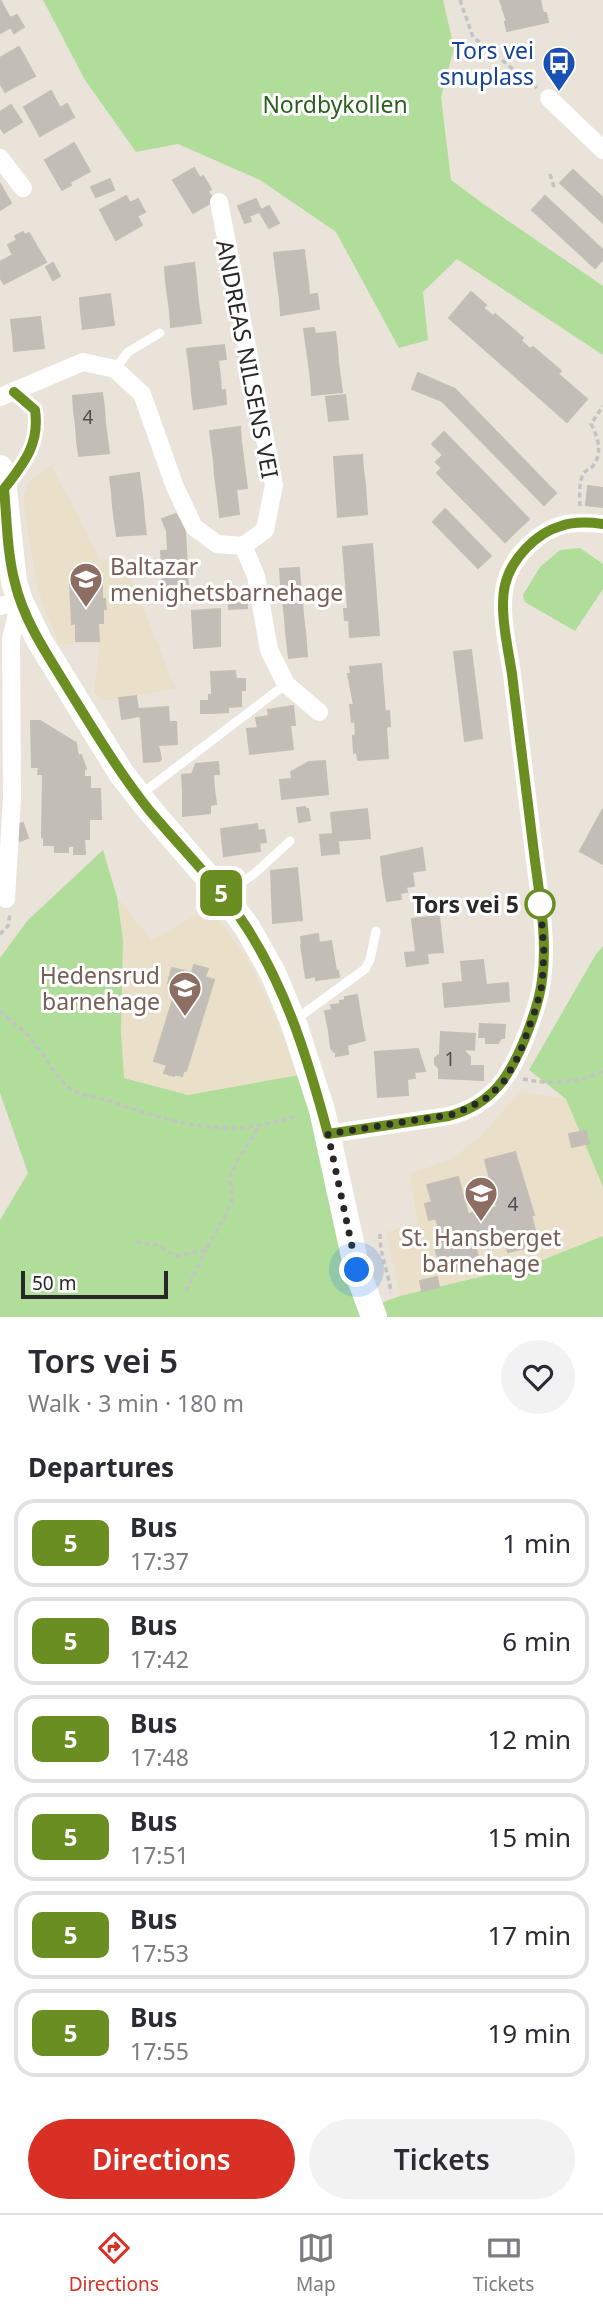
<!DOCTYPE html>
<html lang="en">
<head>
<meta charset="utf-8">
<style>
  :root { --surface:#fff; --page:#f2f2f3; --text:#2b2b33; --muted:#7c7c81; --line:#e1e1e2; --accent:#d93025 }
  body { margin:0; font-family:"Noto Sans",sans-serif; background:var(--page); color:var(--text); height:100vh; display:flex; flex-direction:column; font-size:26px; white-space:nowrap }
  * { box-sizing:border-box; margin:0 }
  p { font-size:23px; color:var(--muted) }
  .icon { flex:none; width:38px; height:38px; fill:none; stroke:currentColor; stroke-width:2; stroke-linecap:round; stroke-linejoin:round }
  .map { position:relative; height:1317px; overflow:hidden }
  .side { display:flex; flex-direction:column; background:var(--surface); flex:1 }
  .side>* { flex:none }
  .badge { padding:0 14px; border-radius:10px; font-size:24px; line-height:46px }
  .scale { position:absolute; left:21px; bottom:18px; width:147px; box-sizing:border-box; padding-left:7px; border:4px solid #282828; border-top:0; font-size:19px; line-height:24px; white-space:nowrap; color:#282828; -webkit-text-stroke:5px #fff; paint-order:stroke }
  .you { position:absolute; width:35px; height:35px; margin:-18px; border:5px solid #fff; border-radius:50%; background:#1a73e8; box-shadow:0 0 0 10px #1a73e833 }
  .map>.badge { position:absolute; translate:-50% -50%; box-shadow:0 0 0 4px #fff }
  h2 { padding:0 28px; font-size:26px; line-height:63px }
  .round { display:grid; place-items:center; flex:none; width:74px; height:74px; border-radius:37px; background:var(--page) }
  .summary { display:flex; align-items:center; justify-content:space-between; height:119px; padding:0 28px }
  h1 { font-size:33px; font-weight:600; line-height:52px }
  .button { display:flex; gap:14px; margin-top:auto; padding:14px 28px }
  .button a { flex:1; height:80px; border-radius:42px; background:var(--accent); color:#fff; font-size:28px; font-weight:600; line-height:80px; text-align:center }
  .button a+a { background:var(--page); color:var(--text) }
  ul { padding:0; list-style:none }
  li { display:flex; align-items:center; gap:21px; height:88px; margin:0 14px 10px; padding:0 14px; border:4px solid var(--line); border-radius:21px }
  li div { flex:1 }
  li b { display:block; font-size:26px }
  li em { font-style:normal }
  li .badge { min-width:77px; font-weight:700; text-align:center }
  .tabs { display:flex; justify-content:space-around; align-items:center; height:98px; border-top:2px solid var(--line); background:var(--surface); font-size:19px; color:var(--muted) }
  .tabs a { display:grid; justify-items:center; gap:4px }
  .tabs .selected { color:var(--accent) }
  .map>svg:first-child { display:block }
  .education { fill:#eae0ca }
  .green { fill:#b1dd9a }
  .building { fill:#c2bdb6; stroke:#c4beb4; stroke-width:2 }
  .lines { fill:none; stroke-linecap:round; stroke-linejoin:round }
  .path { stroke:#c3c3c3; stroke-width:3.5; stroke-dasharray:5 3.5; stroke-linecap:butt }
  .lane { stroke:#fff; stroke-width:9 }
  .street { stroke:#fff; stroke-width:18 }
  .secondary { stroke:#fff; stroke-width:26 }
  .line-casing { stroke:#fff; stroke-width:16 }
  .line { stroke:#6b8e23; stroke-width:10 }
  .walk { stroke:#282828; stroke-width:7; stroke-dasharray:0 12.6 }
  .stop-dot { fill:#fff; stroke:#6b8e23; stroke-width:3.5 }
  .labels { text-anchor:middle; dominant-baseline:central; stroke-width:6; stroke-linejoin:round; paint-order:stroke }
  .number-label { font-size:19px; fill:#4e4d4c }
  .transit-label { font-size:23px; fill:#164399; stroke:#fff; text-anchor:end }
  .park-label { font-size:23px; fill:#2c5f1e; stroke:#fff }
  .street-label { font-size:23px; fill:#282828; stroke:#fff }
  .education-label { font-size:23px; fill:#785e54; stroke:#fff; text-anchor:start }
  .stop-label { font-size:23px; font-weight:bold; fill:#282828; stroke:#fff; text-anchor:end }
</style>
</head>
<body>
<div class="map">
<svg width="603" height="1317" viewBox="0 0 603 1317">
  <rect width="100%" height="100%" fill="#e9e3da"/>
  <path class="education" d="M51,465L101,560L121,554L176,689L103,701L94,693L99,643L59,644L37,588L23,499L29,482Z
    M117,897L152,940L209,907L247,958L276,1019L299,1075L188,1095L124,1078L121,1032L123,940Z
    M520,1092L566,1099L603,1187V1236L530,1265L400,1296L386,1232L418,1223L409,1174L452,1159L481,1136Z"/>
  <path class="green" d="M43,0H443L454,48L441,97L451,180L485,205L603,286V355L457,259L423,292L428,340L399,348L336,232L260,180L178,144L136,152L85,80Z
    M580,548L603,564V589L575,631L525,602L523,595L540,567L560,550Z
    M103,850L117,897L123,940L121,1032L124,1078L188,1095L299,1075L368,1317H0V1220L28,1173L0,1093V958L27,921Z
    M603,946V1187L566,1099L529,1070L596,954Z
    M603,1236V1317H384L378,1304L400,1296L530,1265Z"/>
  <path class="building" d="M0,0L10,18L17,15L24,27L14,33L11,27L0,33Z
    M500,0H540L543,13H546L548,22L507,31L505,22H507Z
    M19,47L35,76L5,92L0,83V58Z
    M51,91L60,108L67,104L74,117L40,136L24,107Z
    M11,105L22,122L4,133L0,127V112Z
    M74,143L90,171L70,182L71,185L62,190L45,160Z
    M194,168L200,178L203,176L211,189L208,191L214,201L193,213L173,180Z
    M573,170L603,198V223L560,183Z
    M110,179L114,190L96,197L91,187Z
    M0,184L11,203L0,210Z
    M126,196L130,203L138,199L145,212L137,216L142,225L116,240L100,210Z
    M545,196L603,250V259L595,268L532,210Z
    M256,199L261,211L249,216L251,221L245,223L238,206Z
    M269,206L279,223L269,228L259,211Z
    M23,232L25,235L29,233L46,262L4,284L0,277V262L13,255L8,245L17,240L15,236Z
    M304,250L306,267L276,270L274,253Z
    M53,263L60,276L53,280L46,267Z
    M194,263L196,279L166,282L165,267Z
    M306,267L308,282L278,285L276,270Z
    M196,279L197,293L168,297L166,282Z
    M308,282L309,295L280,299L278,285Z
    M471,292L486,305L483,308L493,316L495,314L523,338L521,341L530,349L533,347L561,371L558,374L587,399L567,422L449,318Z
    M197,293L199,309L170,312L168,297Z
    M110,294L112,310L81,313L80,298Z
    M317,294L319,309L281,315L280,299Z
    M199,309L201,323L171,327L170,312Z
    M112,310L114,325L83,329L81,313Z
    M40,317L42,333L13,336L11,320Z
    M314,328L315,334L335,332L337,347L307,350L304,329Z
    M42,333L44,348L14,351L13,336Z
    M224,345L226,359L189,364L187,349Z
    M337,347L338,362L309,365L307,350Z
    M218,361L220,376L191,379L189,364Z
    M338,362L340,377L311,380L309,365Z
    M418,373L455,389L556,493L544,505L442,401L412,389Z
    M220,376L221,391L192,394L191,379Z
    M340,377L342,392L312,395L311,380Z
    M225,390L226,404L194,409L192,394Z
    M102,393L104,408L74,411L73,396Z
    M345,395L348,419L329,421L326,397Z
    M104,408L105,423L76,426L74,411Z
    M105,423L107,438L77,441L76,426Z
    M240,427L241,442L212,446L210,431Z
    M444,432L529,519L505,542L437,473L442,468L436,462L443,455L432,444Z
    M107,438L109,453L79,456L77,441Z
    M241,442L243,457L214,461L212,446Z
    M362,455L363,469L335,472L334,457Z
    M243,457L245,473L215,476L214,461Z
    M363,469L365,484L336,487L335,472Z
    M139,473L141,489L112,492L110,477Z
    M245,473L247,488L217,491L215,476Z
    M365,484L366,499L337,502L336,487Z
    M588,486L603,488V507L586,505Z
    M141,489L143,504L113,507L112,492Z
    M236,489L237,497L218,499L217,491Z
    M237,497L238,505L219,507L218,499Z
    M366,499L367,514L338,517L337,502Z
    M143,504L144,519L115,522L113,507Z
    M238,505L239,514L220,517L219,507Z
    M445,509L491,556L478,568L433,522Z
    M176,514L185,530L167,531L162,519Z
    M144,519L146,534L117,536L115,522Z
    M185,530L186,550L168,551L167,531Z
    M372,544L379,635L350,637L349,620H345L344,609H348L343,547Z
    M186,550L188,586L163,587L161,551Z
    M297,568H299L300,583L281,585L280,569Z
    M102,581V599H105L106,609H103V623H98L99,641H76V623L72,624L70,582Z
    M300,583L302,599L283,601L281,585Z
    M246,590L247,608L229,609L228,591Z
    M302,599L303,616L285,618L283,601Z
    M220,609V646L194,648L192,611Z
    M303,616L305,631L286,633L285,618Z
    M305,631L307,656L289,658L286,633Z
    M471,650L482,738L465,741L454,652Z
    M381,664L385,712L389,711L390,726L386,727L388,758L358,760L357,752L354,753L353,736L356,735L355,721L352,722L350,705H354L348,674H351L350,667Z
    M235,671L236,679H245V690H241V706L228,707V712L213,713L211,672Z
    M209,695H212L213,713H201V701H209Z
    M136,696L139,716L122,719L119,698Z
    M293,706L295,725H290L293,749L250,754L247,729L258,728L256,718L269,716L268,710Z
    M168,707L169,722H176L177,744L158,745L161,759L159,761L144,762L140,709Z
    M31,721H40L76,743L78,756L81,755L86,769L82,772L38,774L39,767H32Z
    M325,761L328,794L282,799L280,780L292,779L291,772L309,762Z
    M218,762L219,774H213L214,789L183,792L182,775L192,774L196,764Z
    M58,771H84V777H90V789H100L101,819H89V839H84L85,854H74V846H68V852H55V845H44V838L42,837L43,774H58Z
    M214,789L216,804L210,805V813L183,816V792Z
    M305,807L306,809H308L310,820L299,822L297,808Z
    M367,809L370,838L334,841L331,813Z
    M603,809V864L580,851Z
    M23,823L28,838L20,841L15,825Z
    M257,824L258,831L264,830L266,842L259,843L260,851L224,856L221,829Z
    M333,834L334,841H338L339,853L322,855L320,835Z
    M422,848L425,870L383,876L381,857Z
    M297,868L302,920L273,923L271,871Z
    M412,872L414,886L406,887L407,892L400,893L401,899L387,901L383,876Z
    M439,916L443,952L427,953L428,963L407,966L405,953L416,952L412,919Z
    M318,934L319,943L302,945L301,937Z
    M331,941L336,971H338L339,977L316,980V976L306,978L301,945Z
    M483,960L486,985L508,983L509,1001L445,1007L443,984L463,982L461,962Z
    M194,965L208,969L205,977L214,980L186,1071L184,1070L182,1076L174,1074V1076L164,1073L167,1065L154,1061L177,986L168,983L172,968L192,973Z
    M357,995L362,1026L329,1031L325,1011L332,1010L331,1005L340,1004V1001L345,1000V997Z
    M480,1024L505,1025L504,1038H501L498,1043H486V1037H479Z
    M362,1026L365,1040L347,1045L348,1054L336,1056V1051L334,1052L331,1048L329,1031Z
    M441,1032L475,1034L474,1050L465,1049V1052L470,1057V1066H483V1080L439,1078V1068L435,1064V1058L440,1054Z
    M418,1049L425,1071L414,1072L415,1078L407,1079L408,1095L378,1097L375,1052Z
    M586,1131L589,1143L572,1147L569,1134Z
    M515,1152L534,1215H531L539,1245L508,1252L503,1230L489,1233L490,1238L478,1241L476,1237H473L480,1265L449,1273L446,1261L439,1263L435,1247L443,1246L436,1218L429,1220L425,1204L432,1202L427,1185L458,1177L468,1214L474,1213L473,1208L484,1205L485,1210L497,1207L485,1160Z
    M437,1277L439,1287L422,1291L420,1281Z"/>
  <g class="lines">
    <path class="path" d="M460,0L473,37L537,88
      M550,174L554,187
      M580,506C580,496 578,482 584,473C587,469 589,470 593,466C603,453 598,437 591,424L603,406
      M0,934L8,926L10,914
      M0,1011C12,1022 25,1030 35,1044C46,1057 54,1075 67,1086C78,1096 93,1096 107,1100C147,1114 187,1128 231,1128C254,1128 277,1121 299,1116
      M523,1079C549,1085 579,1083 603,1071
      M380,1234C379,1253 389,1273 391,1293
      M136,1242L157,1245L176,1256L206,1250L223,1220L232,1200L230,1176L237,1161L260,1125
      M186,1291L206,1250"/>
    <path class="lane" d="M115,369L128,352L160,333
      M7,485C26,460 40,441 35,409L14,392
      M140,795L286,684
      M224,894L254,874L290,841
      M295,1020L365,969L370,960L376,931"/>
    <path class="street" d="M549,98L603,150
      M0,158L23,188
      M0,397L83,362L115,369L142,394L175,487L194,527L217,544L243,546L265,530L274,485L219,202
      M243,546L256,576L269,650L286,684L319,712
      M0,606L20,601L11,639L12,798L6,899
      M328,1134L449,1116C493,1105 511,1075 526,1036C533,1018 540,999 542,980C548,939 539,894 534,853C527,794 519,734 512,674C508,648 499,611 505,585C511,557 539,530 566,524C578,522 591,523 603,524"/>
    <path class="secondary" d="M0,468L4,489L14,582L20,601L39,640L121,773L149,809L223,895L247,927L273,973L293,1021L322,1110L357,1270L374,1317"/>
  </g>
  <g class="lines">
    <defs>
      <path id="line" d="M14,392L35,410C40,444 24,463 4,489C7,520 7,553 15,583C24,621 47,654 67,687C93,729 118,771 149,810C182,849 219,885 247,928C287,990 309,1063 328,1134L449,1116C493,1104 510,1076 526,1036C533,1018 540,999 542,980C548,939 539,894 534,853C527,794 519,734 512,674C508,648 499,611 505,585C511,559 536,533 561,526C575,521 589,522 603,524"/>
    </defs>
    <use href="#line" class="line-casing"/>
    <use href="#line" class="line"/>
    <path class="walk" d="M357,1270L328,1134L455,1114L484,1100L503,1083L519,1055L536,1008L542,985L544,953L540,897V904"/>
  </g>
  <defs>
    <symbol id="bus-pin" viewBox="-11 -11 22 30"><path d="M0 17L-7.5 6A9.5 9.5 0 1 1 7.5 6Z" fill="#1a4fb4" stroke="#fff"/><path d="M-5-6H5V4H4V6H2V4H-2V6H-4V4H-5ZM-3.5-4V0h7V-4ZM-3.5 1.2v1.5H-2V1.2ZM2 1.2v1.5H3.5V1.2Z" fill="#fff"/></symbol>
    <symbol id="school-pin" viewBox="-11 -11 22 30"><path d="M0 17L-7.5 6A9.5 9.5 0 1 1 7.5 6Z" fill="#8d6e63" stroke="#fff"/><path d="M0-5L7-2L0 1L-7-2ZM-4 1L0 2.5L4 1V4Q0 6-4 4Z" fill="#fff"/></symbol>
  </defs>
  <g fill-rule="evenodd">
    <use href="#bus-pin" x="540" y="44" width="38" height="52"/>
    <use href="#school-pin" x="67" y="560" width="38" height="52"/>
    <use href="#school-pin" x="166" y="969" width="38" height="52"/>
    <use href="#school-pin" x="462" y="1174" width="38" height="52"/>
  </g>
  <circle class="stop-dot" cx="540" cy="904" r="14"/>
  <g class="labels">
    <g class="number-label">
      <text x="88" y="417">4</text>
      <text x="450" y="1059">1</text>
      <text x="513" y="1204">4</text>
    </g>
    <g class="transit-label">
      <text x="534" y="50">Tors vei<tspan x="534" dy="26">snuplass</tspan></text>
    </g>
    <g class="park-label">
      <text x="335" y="104">Nordbykollen</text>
    </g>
    <g class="street-label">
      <text transform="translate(248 359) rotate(79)">ANDREAS NILSENS VEI</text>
    </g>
    <g class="education-label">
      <text x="110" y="566">Baltazar<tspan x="110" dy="26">menighetsbarnehage</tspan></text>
      <text x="160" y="975" text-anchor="end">Hedensrud<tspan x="160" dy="26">barnehage</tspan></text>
      <text x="481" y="1237" text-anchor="middle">St. Hansberget<tspan x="481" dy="26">barnehage</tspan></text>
    </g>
    <g class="stop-label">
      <text x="519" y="904">Tors vei 5</text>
    </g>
  </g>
</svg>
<div class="scale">50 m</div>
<div class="you" style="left:357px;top:1270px"></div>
<b class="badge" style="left:221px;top:893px;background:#6b8e23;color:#fff">5</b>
</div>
<section class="side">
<div class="summary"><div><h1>Tors vei 5</h1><p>Walk · 3 min · 180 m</p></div><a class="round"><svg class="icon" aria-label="heart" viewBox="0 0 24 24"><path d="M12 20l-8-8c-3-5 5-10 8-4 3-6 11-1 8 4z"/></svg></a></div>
<h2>Departures</h2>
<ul>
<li><span class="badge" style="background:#6b8e23;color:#fff">5</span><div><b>Bus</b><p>17:37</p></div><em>1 min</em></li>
<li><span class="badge" style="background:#6b8e23;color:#fff">5</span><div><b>Bus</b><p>17:42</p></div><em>6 min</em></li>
<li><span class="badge" style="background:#6b8e23;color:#fff">5</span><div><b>Bus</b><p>17:48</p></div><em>12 min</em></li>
<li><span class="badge" style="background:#6b8e23;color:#fff">5</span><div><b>Bus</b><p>17:51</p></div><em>15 min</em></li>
<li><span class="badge" style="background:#6b8e23;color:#fff">5</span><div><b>Bus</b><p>17:53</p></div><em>17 min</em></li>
<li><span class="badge" style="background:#6b8e23;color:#fff">5</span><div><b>Bus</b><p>17:55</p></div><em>19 min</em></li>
</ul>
<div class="button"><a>Directions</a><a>Tickets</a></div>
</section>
<nav class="tabs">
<a class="selected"><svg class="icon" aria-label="directions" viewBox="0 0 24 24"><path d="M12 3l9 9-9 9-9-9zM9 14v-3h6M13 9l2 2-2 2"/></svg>Directions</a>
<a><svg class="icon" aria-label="map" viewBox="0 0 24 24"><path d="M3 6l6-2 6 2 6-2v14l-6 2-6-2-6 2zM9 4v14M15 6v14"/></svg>Map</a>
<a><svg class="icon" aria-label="tickets" viewBox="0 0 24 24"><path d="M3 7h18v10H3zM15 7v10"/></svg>Tickets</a>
</nav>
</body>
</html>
